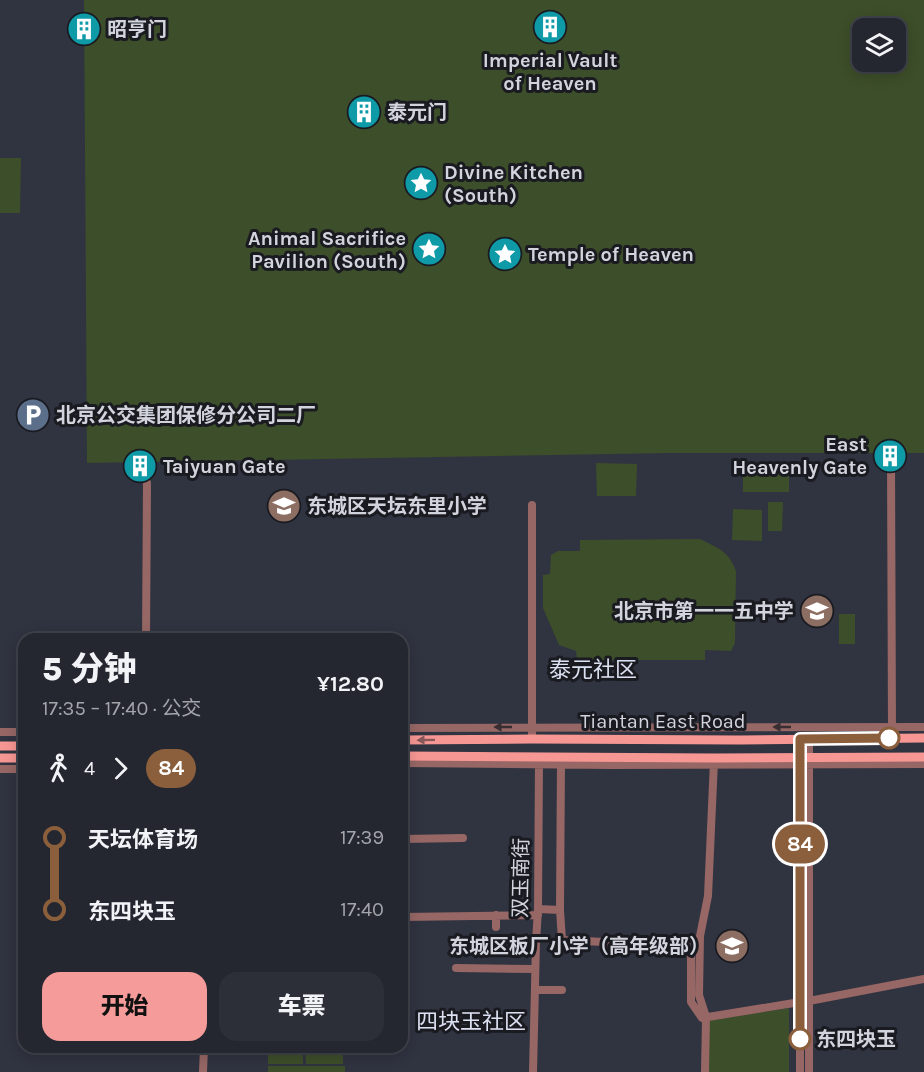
<!DOCTYPE html>
<html lang="zh">
<head>
<meta charset="utf-8">
<style>
  :root { --surface:#242630; --page:#2c2e38; --text:#f1f3f6; --muted:#a3a5ab; --line:#41434c; --accent:#f59b99 }
  body { margin:0; font-family:Karla,"Noto Sans SC",sans-serif; background:var(--page); color:var(--text); height:100vh; display:flex; flex-direction:column; font-size:22px; white-space:nowrap }
  * { box-sizing:border-box; margin:0 }
  p { font-size:20px; color:var(--muted) }
  .icon { flex:none; width:33px; height:33px; fill:none; stroke:currentColor; stroke-width:2; stroke-linecap:round; stroke-linejoin:round }
  .map { position:relative; flex:1; overflow:hidden }
  .sheet { position:absolute; left:18px; top:633px; width:390px; height:420px; display:flex; flex-direction:column; background:var(--surface); border-radius:18px; box-shadow:0 3px 15px #0003,0 0 0 2px var(--line) }
  .sheet>* { flex:none }
  .badge { padding:0 12px; border-radius:20px; font-size:21px; line-height:39px }
  .buttons { position:absolute; left:852px; top:18px; display:grid; gap:12px }
  .buttons a { display:grid; place-items:center; width:54px; height:54px; border-radius:12px; background:var(--surface); box-shadow:0 3px 15px #0003,0 0 0 2px var(--line); font-size:30px }
  .map>.badge { position:absolute; translate:-50% -50%; box-shadow:0 0 0 3px #fff }
  .legs { display:flex; align-items:center; gap:9px; height:66px; padding:0 24px; font-size:20px }
  .legs p { margin-inline-start:auto }
  .summary { display:flex; align-items:center; justify-content:space-between; height:102px; padding:0 24px }
  h1 { font-size:33px; font-weight:800; line-height:45px }
  .action { display:flex; gap:12px; margin-top:auto; padding:12px 24px }
  .action a { flex:1; height:69px; border-radius:18px; background:var(--accent); color:#111; font-size:24px; font-weight:800; line-height:69px; text-align:center }
  .action a+a { background:var(--page); color:var(--text) }
  ul { padding:0 24px; list-style:none }
  li { display:flex; align-items:center; gap:21px; height:72px; font-size:22px }
  li i { display:grid; place-items:center; width:9px; height:100%; margin:0 8px; background:currentColor }
  li i::after { content:''; width:15px; height:15px; margin:-8px; border:4px solid; border-radius:50%; background:var(--surface) }
  li p { margin-inline-start:auto }
  li:first-child i { background:linear-gradient(#0000 50%,currentColor 0) }
  li:last-child i { background:linear-gradient(currentColor 50%,#0000 0) }
  .map>svg:first-child { display:block }
  .green { fill:#3d4e2a; fill-rule:evenodd }
  .lines { fill:none; stroke-linecap:round; stroke-linejoin:round }
  .minor { stroke:#966765; stroke-width:8 }
  .major { stroke:#f79794; stroke-width:9 }
  .oneway { fill:#392e32 }
  .oneway2 { fill:#88595a }
  .line-1-casing { stroke:#fff; stroke-width:14 }
  .line-1 { stroke:#8b5e3c; stroke-width:9 }
  .stop-1-dot { fill:#fff; stroke:#8b5e3c; stroke-width:3 }
  .labels { text-anchor:middle; dominant-baseline:central; stroke-width:6; stroke-linejoin:round; paint-order:stroke }
  .poi-label { font-size:20px; font-weight:bold; fill:#d2d4dd; stroke:#1a1b21; text-anchor:start }
  .street-label { font-size:20px; fill:#d2d4dd; stroke:#1a1b21 }
  .stop-label { font-size:20px; font-weight:bold; fill:#d2d4dd; stroke:#1a1b21; text-anchor:start }
  .quarter-label { font-size:22px; fill:#dce1f2; stroke:#1a1b21 }
</style>
</head>
<body>
<div class="map">
<svg width="924" height="1072" viewBox="0 0 924 1072">
  <rect width="100%" height="100%" fill="#303340"/>
  <path class="green" d="M84,0H924V453H671L87,463ZM862,28H896V62H862Z
    M0,158H21L20,213H0Z
    M596,463L637,464L636,496H597Z
    M743,465H789V492H743Z
    M768,502H783L782,531H768Z
    M733,509L762,510V541L732,540Z
    M700,539C718,548 729,551 736,571L735,643L731,651L705,650V660H577L576,651L559,645L543,608V575L550,574L551,555L558,551H580V540Z
    M839,614H855V644H839Z
    M789,1008V1072H707L708,1024L711,1020Z
    M268,1047H303V1064H268Z
    M305,1047H343V1064H306Z
    M268,1066H345V1072H268Z"/>
  <g class="lines">
    <path class="minor" d="M891,459L892,731
      M146,639L147,483
      M402,728L924,727
      M0,732H24
      M532,739V505
      M800,739V1072
      M402,763L611,765L924,764
      M0,769H24
      M402,839L463,838
      M538,909L560,910L562,940L691,946V1002L702,1018L800,1002
      M560,910L561,761
      M402,917L538,915
      M496,927V915
      M456,968L535,969
      M535,990H562
      M809,1001L924,979
      M203,1072L204,1047
      M533,1072L536,942L538,909L539,762
      M705,1072L706,1017L699,995L700,936L708,896L714,761
      M809,1072V738"/>
    <path class="major" d="M402,740L532,739L740,740L924,738
      M0,746H24
      M402,756L714,758L924,757
      M0,758H24"/>
  </g>
  <defs><path id="oneway-solid" d="M-6-.8H1V-3.2L6.5 0L1 3.2V.8H-6Z" transform="scale(1.5)"/></defs>
  <g class="oneway">
    <use href="#oneway-solid" transform="translate(503 727) rotate(180)"/>
    <use href="#oneway-solid" transform="translate(782 727) rotate(-180)"/>
  </g>
  <use class="oneway2" href="#oneway-solid" transform="translate(426 740) rotate(179)"/>
  <g class="lines">
    <defs>
      <path id="line-1" d="M800,1039V739L889,738"/>
    </defs>
    <use href="#line-1" class="line-1-casing"/>
    <use href="#line-1" class="line-1"/>
  </g>
  <defs>
    <symbol id="building-disc" viewBox="-11 -11 22 22"><circle r="9.5" fill="#0f9aa8" stroke="#1a1b21"/><path d="M-4-6H4V6H1V3H-1V6H-4ZM-2.5-4.3h1.7v1.8h-1.7ZM.8-4.3h1.7v1.8H.8ZM-2.5-1h1.7V.8h-1.7ZM.8-1h1.7V.8H.8Z" fill="#fff"/></symbol>
    <symbol id="sight-disc" viewBox="-11 -11 22 22"><circle r="9.5" fill="#0f9aa8" stroke="#1a1b21"/><path d="M0-6L1.8-2.2L6-1.7L2.9 1.2L3.7 5.4L0 3.3L-3.7 5.4L-2.9 1.2L-6-1.7L-1.8-2.2Z" fill="#fff"/></symbol>
    <symbol id="parking-disc" viewBox="-11 -11 22 22"><circle r="9.5" fill="#5c6f8a" stroke="#1a1b21"/><path d="M-3.5-5.5H1a3.5 3.5 0 0 1 0 7H-1V5.5H-3.5ZM-1-3.4V-.6H.8a1.4 1.4 0 0 0 0-2.8Z" fill="#fff"/></symbol>
    <symbol id="school-disc" viewBox="-11 -11 22 22"><circle r="9.5" fill="#8d6e63" stroke="#1a1b21"/><path d="M0-5L7-2L0 1L-7-2ZM-4 1L0 2.5L4 1V4Q0 6-4 4Z" fill="#fff"/></symbol>
  </defs>
  <g fill-rule="evenodd">
    <use href="#building-disc" x="531" y="8" width="38" height="38"/>
    <use href="#building-disc" x="65" y="10" width="38" height="38"/>
    <use href="#building-disc" x="345" y="93" width="38" height="38"/>
    <use href="#sight-disc" x="402" y="164" width="38" height="38"/>
    <use href="#sight-disc" x="410" y="230" width="38" height="38"/>
    <use href="#sight-disc" x="486" y="235" width="38" height="38"/>
    <use href="#parking-disc" x="14" y="396" width="38" height="38"/>
    <use href="#building-disc" x="871" y="437" width="38" height="38"/>
    <use href="#building-disc" x="121" y="447" width="38" height="38"/>
    <use href="#school-disc" x="265" y="487" width="38" height="38"/>
    <use href="#school-disc" x="798" y="592" width="38" height="38"/>
    <use href="#school-disc" x="713" y="927" width="38" height="38"/>
  </g>
  <g class="stop-1-dot">
    <circle cx="889" cy="738" r="10"/>
    <circle cx="800" cy="1039" r="10"/>
  </g>
  <g class="labels">
    <g class="poi-label">
      <text x="107" y="29">昭亨门</text>
      <text x="550" y="60" text-anchor="middle">Imperial Vault<tspan x="550" dy="23">of Heaven</tspan></text>
      <text x="387" y="112">泰元门</text>
      <text x="444" y="172">Divine Kitchen<tspan x="444" dy="23">(South)</tspan></text>
      <text x="406" y="238" text-anchor="end">Animal Sacrifice<tspan x="406" dy="23">Pavilion (South)</tspan></text>
      <text x="528" y="254">Temple of Heaven</text>
      <text x="56" y="415">北京公交集团保修分公司二厂</text>
      <text x="867" y="444" text-anchor="end">East<tspan x="867" dy="23">Heavenly Gate</tspan></text>
      <text x="163" y="466">Taiyuan Gate</text>
      <text x="307" y="506">东城区天坛东里小学</text>
      <text x="794" y="611" text-anchor="end">北京市第一一五中学</text>
      <text x="709" y="946" text-anchor="end">东城区板厂小学（高年级部）</text>
    </g>
    <g class="street-label">
      <text x="663" y="721">Tiantan East Road</text>
      <text transform="translate(521 878) rotate(-89)">双玉南街</text>
    </g>
    <g class="stop-label">
      <text x="816" y="1039">东四块玉</text>
    </g>
    <g class="quarter-label">
      <text x="593" y="670">泰元社区</text>
      <text x="471" y="1022">四块玉社区</text>
    </g>
  </g>
</svg>
<div class="buttons">
<a><svg class="icon" aria-label="layers" viewBox="0 0 24 24"><path d="M12 4l9 5-9 5-9-5zM3 14l9 5 9-5"/></svg></a>
</div>
<b class="badge" style="left:800px;top:844px;background:#8b5e3c;color:#fff">84</b>
<section class="sheet">
<div class="summary"><div><h1>5 分钟</h1><p>17:35 – 17:40 · 公交</p></div><b>¥12.80</b></div>
<div class="legs"><svg class="icon" aria-label="walk" viewBox="0 0 24 24"><circle cx="13" cy="4" r="2"/><path d="M13 8l-2 6 4 7M11 14l-3 7M7 12l3-4h3l4 4"/></svg>4<svg class="icon" aria-label="forward" viewBox="0 0 24 24"><path d="M9 5l7 7-7 7"/></svg><b class="badge" style="background:#8b5e3c;color:#fff">84</b></div>
<ul>
<li><i style="color:#8b5e3c"></i><b>天坛体育场</b><p>17:39</p></li>
<li><i style="color:#8b5e3c"></i><b>东四块玉</b><p>17:40</p></li>
</ul>
<div class="action"><a>开始</a><a>车票</a></div>
</section>
</div>
</body>
</html>
